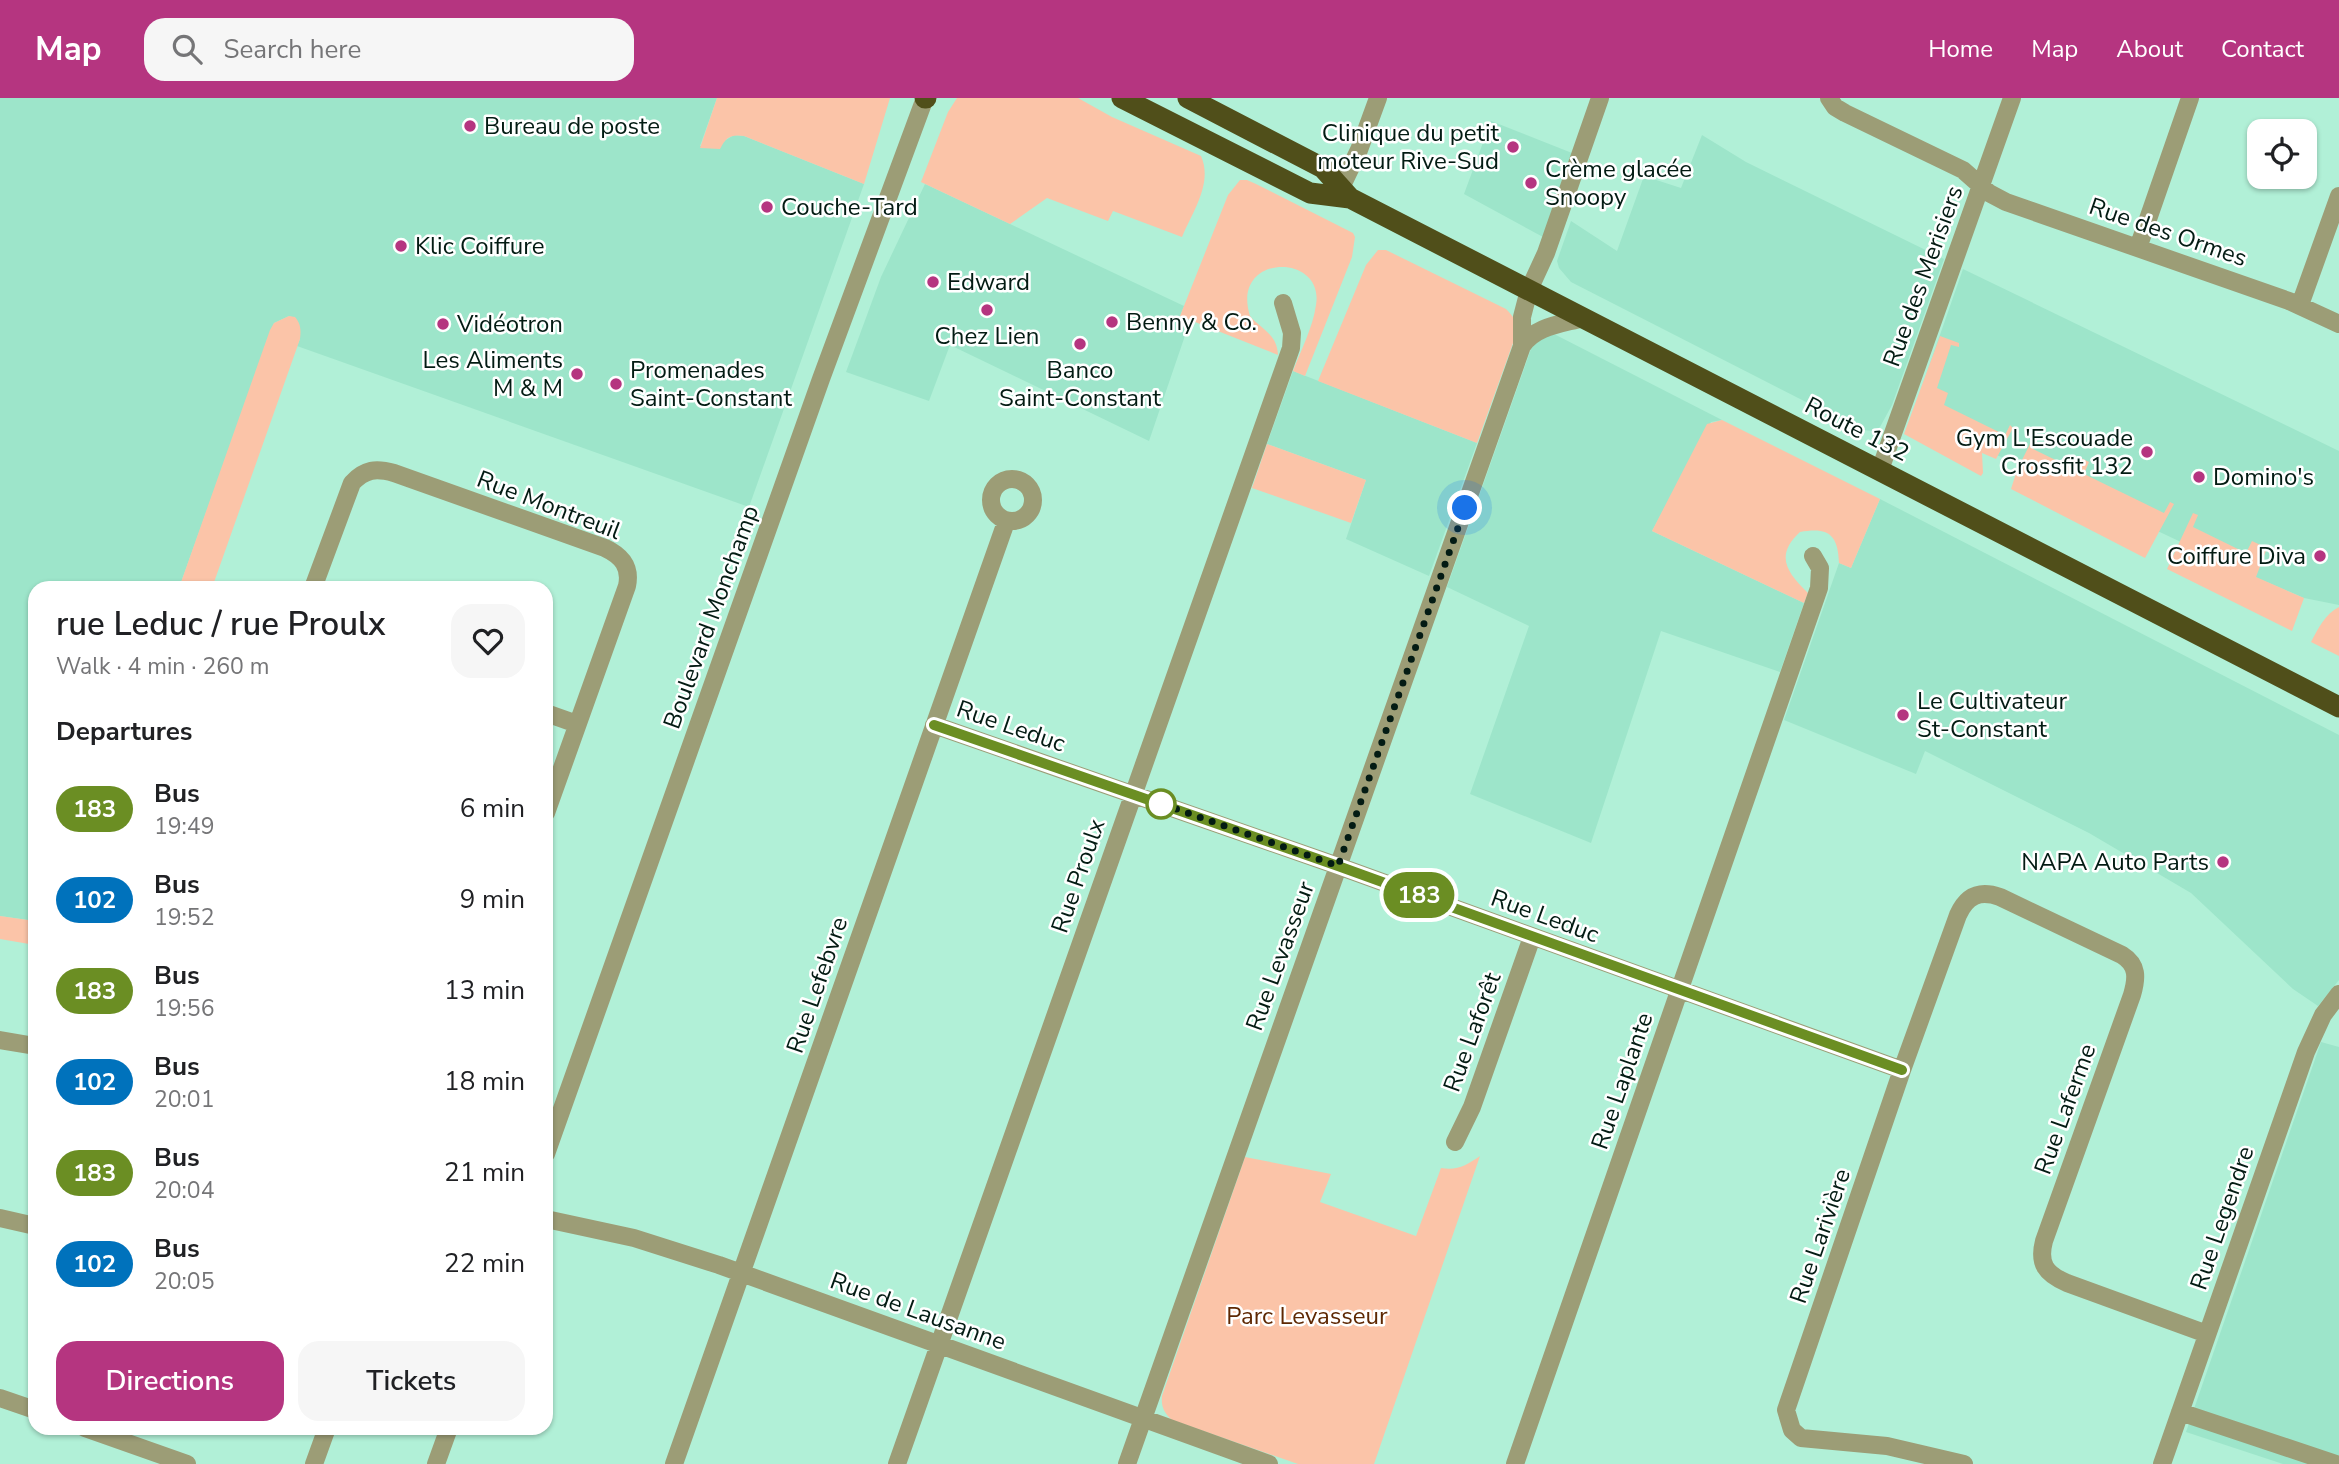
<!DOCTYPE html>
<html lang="en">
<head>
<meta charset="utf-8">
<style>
  :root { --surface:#fff; --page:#f6f6f6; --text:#202124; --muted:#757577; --accent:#b53580 }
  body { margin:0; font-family:"Nunito Sans",sans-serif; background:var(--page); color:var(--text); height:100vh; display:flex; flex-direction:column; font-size:26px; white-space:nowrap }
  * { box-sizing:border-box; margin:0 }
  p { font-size:23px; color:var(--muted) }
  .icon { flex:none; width:38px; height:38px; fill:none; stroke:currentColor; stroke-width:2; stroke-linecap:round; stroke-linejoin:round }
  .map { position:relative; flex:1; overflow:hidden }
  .sheet { position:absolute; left:28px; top:483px; width:525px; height:854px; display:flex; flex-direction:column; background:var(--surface); border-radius:21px; box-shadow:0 2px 5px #0004 }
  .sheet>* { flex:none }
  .badge { padding:0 14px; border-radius:23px; font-size:24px; line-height:46px }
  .tools { position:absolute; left:2247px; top:21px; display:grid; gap:14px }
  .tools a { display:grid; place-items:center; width:70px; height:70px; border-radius:14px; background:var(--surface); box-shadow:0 2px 5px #0004; font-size:35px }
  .you { position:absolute; width:35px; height:35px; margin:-18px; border:5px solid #fff; border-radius:50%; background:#1a73e8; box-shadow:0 0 0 10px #1a73e833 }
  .map>.badge { position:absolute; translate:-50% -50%; box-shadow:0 0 0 4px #fff }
  h2 { padding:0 28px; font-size:26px; line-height:63px }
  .round { display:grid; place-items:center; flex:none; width:74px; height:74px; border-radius:21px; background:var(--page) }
  .headline { display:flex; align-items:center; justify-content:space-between; height:119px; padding:0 28px }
  h1 { font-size:33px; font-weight:600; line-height:52px }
  .cta { display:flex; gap:14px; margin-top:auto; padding:14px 28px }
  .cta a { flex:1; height:80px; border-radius:21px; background:var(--accent); color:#fff; font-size:28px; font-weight:600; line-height:80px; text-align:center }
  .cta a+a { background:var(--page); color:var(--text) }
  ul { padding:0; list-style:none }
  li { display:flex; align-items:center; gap:21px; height:91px; padding:0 28px }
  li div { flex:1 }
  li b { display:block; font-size:26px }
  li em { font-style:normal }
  li .badge { min-width:77px; font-weight:700; text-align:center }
  header { display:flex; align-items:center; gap:42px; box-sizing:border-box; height:98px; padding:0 35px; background:var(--accent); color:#fff }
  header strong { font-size:33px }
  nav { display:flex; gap:38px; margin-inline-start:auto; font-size:24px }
  .search { width:490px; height:63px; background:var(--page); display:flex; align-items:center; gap:18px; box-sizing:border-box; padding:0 24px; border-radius:21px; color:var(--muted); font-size:26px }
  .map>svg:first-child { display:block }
  .built { fill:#9de5ca }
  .green { fill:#fbc4a8 }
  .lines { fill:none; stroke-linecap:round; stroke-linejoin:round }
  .minor { stroke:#9c9d76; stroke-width:18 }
  .highway { stroke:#504f1a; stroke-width:21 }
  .line-casing { stroke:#fff; stroke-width:16 }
  .line { stroke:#6b8e23; stroke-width:10 }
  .walk { stroke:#031b13; stroke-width:7; stroke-dasharray:0 12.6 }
  .poi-dot { fill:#b53580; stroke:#fff; stroke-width:2.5 }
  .stop-dot { fill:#fff; stroke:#6b8e23; stroke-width:3.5 }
  .labels { text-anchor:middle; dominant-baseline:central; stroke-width:5; stroke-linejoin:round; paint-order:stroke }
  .poi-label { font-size:24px; fill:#031b13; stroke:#fff; text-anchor:start }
  .street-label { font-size:24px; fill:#031b13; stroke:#fff }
  .park-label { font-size:24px; fill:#5e2803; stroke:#fff }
</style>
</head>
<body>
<header>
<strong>Map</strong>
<div class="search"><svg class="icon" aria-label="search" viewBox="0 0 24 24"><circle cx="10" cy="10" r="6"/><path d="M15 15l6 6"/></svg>Search here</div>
<nav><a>Home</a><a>Map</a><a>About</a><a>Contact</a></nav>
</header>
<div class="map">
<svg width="2339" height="1366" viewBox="0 0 2339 1366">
  <rect width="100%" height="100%" fill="#b1f0d7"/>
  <path class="built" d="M0,0H717L700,48L724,43L734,37L744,38L864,86L749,409L297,248L300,241L295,220L289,218L274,225L179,490H35V823L0,818Z
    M1491,23L1572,55L1543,139L1464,96Z
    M1702,37L1746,64L1944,161L1892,307L1880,329L1875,333L1861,332L1571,184L1559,170L1557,163L1571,123L1617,153L1644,78L1681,90Z
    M925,86L1184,208L1180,218L1190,223L1149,343L950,247L929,303L846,274L881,179Z
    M1963,171L2339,353V507L2304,500L2255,479L1912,317Z
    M1548,236L1556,237L1722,322L1711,324L1652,433L1804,505L1780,574L1661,533L1591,745L1470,696L1529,528L1447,489L1531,251L1535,243Z
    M1293,273L1477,345L1429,478L1346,441L1366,382L1267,346Z
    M1880,401L2339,637V882L2318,908L2293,891L2191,795L2089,735L1925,653L1916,676L1784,622L1839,465L1851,470Z
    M2321,944L2339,949V1366H2283L2186,1334Z"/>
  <path class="green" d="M717,0H890L864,86L744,38C731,36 726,39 720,51L700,50Z
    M957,0H1078L1112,19L1201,58C1213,85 1193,113 1182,139L1113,113L1108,123L1047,100L1010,126L921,84L948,14Z
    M1240,82H1247L1256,86L1353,135L1355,139L1352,159L1305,278L1293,273C1301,252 1313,229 1316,207C1325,154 1230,155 1250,218C1262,232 1277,236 1278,257L1180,218L1228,97Z
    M1378,152H1386L1506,211C1513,218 1517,223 1517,234L1477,345L1318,283L1366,167Z
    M289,218L295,219C301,226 301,232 300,241L212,490H179L270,232L274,225Z
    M1940,238L1959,245V249L1951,247L1937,290L1948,295L1944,307L2005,337L2010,327L2013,330L1996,361L1982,355L1983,375L1981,378L1904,336Z
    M1722,322L1880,401L1851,470L1839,465C1838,436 1828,429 1800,434C1775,457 1786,474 1808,495L1804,505L1652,433L1707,326Z
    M2033,340L2037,341L2033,351L2076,372L2081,360L2089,364L2084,376L2164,415L2170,404L2174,406L2145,460L2011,391L2017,372Z
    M1267,346L1366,382L1351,425L1252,390Z
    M2193,415L2198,417L2193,429L2246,455L2252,443L2267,450L2256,479L2304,500L2292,533L2167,471Z
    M2339,509V558L2311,544C2318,531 2325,516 2339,509Z
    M0,818L35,823V847L0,841Z
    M1480,1058L1374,1366H1298L1172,1322C1164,1315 1161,1309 1162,1298L1245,1059L1331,1076L1320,1104L1416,1138L1441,1070C1457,1073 1467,1067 1480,1058Z"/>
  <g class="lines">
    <path class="minor" d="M1829,0L1835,9L1845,15L1963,72L1989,95L2006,104L2289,203L2339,226
      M1337,98L1359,52L1378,0
      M2138,150L2190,0
      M2300,207L2339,98
      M1522,248V219L1529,192L1546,155L1600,0
      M1880,372L2012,0
      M991 402a21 21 0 1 1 42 0a21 21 0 1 1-42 0Z
      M313,490L352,385C365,371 376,370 394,375L605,450C622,458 631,469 627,488L546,715
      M546,615L577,626
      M934,627L1338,768L1902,972
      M0,942L35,948
      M1455,1044L1472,1009L1532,839
      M546,1056L821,281L925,0
      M0,1120L35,1128
      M546,1121L634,1140L719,1167L1269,1366
      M0,1300L35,1312
      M2180,1314L2336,1366
      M85,1330L187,1366
      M314,1366L327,1330
      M436,1366L449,1330
      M674,1366L1006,424
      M897,1366L1291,250L1292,235L1283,205
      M1127,1366L1522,248C1535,228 1562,226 1583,220
      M1515,1366L1819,490L1820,470L1813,458
      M1964,1366L1887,1348L1801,1340L1792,1332L1786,1312L1902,972L1958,817C1967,797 1980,792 2000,799L2122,857C2138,867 2137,880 2132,897L2044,1143C2038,1166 2046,1176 2067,1185L2207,1236
      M2162,1366L2306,954L2323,917L2339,896"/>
    <path class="highway" d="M925,0H926
      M1122,0L1310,95L1350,100
      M1188,0L1323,70L1350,100L2339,609"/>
  </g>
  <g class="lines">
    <defs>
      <path id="line" d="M934,627L1338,768L1902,972"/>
    </defs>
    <use href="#line" class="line-casing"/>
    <use href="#line" class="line"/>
    <path class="walk" d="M1161,706L1151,702L1338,768L1465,410"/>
  </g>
  <g class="poi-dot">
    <circle cx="470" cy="28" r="7"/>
    <circle cx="1513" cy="49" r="7"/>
    <circle cx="1531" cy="85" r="7"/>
    <circle cx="767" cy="109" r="7"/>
    <circle cx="401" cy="148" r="7"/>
    <circle cx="933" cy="184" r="7"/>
    <circle cx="987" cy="212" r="7"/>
    <circle cx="1112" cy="224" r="7"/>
    <circle cx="443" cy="226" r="7"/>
    <circle cx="1080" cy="246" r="7"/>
    <circle cx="577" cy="276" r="7"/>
    <circle cx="616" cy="286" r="7"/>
    <circle cx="2147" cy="354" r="7"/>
    <circle cx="2199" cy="379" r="7"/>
    <circle cx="2320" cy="458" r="7"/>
    <circle cx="1903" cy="617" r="7"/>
    <circle cx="2223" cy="764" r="7"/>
  </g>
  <circle class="stop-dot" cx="1161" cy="706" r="14"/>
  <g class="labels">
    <g class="poi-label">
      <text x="484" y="28">Bureau de poste</text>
      <text x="1499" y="35" text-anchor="end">Clinique du petit<tspan x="1499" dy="28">moteur Rive-Sud</tspan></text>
      <text x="1545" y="71">Crème glacée<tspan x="1545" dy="28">Snoopy</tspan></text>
      <text x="781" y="109">Couche-Tard</text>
      <text x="415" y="148">Klic Coiffure</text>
      <text x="947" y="184">Edward</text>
      <text x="1126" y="224">Benny &amp; Co.</text>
      <text x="457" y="226">Vidéotron</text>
      <text x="987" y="238" text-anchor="middle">Chez Lien</text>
      <text x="563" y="262" text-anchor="end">Les Aliments<tspan x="563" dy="28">M &amp; M</tspan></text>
      <text x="630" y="272">Promenades<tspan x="630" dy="28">Saint-Constant</tspan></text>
      <text x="1080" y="272" text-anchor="middle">Banco<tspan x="1080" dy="28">Saint-Constant</tspan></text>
      <text x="2133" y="340" text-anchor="end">Gym L'Escouade<tspan x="2133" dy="28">Crossfit 132</tspan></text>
      <text x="2213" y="379">Domino's</text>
      <text x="2306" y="458" text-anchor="end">Coiffure Diva</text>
      <text x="1917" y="603">Le Cultivateur<tspan x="1917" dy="28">St-Constant</tspan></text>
      <text x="2209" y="764" text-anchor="end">NAPA Auto Parts</text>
    </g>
    <g class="street-label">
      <text transform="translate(2168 134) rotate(19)">Rue des Ormes</text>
      <text transform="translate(1923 178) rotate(-70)">Rue des Merisiers</text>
      <text transform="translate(1857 331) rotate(27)">Route 132</text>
      <text transform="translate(549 407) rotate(21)">Rue Montreuil</text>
      <text transform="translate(711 519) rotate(-70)">Boulevard Monchamp</text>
      <text transform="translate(1011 628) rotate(19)">Rue Leduc</text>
      <text transform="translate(1078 778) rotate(-71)">Rue Proulx</text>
      <text transform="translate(1545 818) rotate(20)">Rue Leduc</text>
      <text transform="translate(1280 858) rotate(-70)">Rue Levasseur</text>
      <text transform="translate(817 887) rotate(-71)">Rue Lefebvre</text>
      <text transform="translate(1472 934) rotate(-70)">Rue Laforêt</text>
      <text transform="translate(1622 983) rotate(-71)">Rue Laplante</text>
      <text transform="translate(2065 1011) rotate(-70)">Rue Laferme</text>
      <text transform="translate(2222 1120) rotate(-71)">Rue Legendre</text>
      <text transform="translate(1820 1138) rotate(-71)">Rue Larivière</text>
      <text transform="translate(918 1213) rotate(20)">Rue de Lausanne</text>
    </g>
    <g class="park-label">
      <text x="1307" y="1218">Parc Levasseur</text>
    </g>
  </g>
</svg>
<div class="tools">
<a><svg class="icon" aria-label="locate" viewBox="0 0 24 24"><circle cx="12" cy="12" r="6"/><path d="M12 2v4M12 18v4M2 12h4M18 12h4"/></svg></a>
</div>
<div class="you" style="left:1465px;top:410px"></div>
<b class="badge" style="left:1419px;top:797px;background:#6b8e23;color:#fff">183</b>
<section class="sheet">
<div class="headline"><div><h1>rue Leduc / rue Proulx</h1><p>Walk · 4 min · 260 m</p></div><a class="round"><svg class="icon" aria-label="heart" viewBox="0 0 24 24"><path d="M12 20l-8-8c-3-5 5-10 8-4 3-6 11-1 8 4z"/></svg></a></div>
<h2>Departures</h2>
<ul>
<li><span class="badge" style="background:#6b8e23;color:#fff">183</span><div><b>Bus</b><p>19:49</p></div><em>6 min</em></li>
<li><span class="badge" style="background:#0072bc;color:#fff">102</span><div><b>Bus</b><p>19:52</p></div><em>9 min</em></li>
<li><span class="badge" style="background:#6b8e23;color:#fff">183</span><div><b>Bus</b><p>19:56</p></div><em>13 min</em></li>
<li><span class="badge" style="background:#0072bc;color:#fff">102</span><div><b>Bus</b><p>20:01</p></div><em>18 min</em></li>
<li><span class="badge" style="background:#6b8e23;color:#fff">183</span><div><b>Bus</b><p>20:04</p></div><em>21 min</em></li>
<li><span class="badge" style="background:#0072bc;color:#fff">102</span><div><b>Bus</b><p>20:05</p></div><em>22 min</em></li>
</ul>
<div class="cta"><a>Directions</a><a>Tickets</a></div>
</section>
</div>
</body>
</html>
